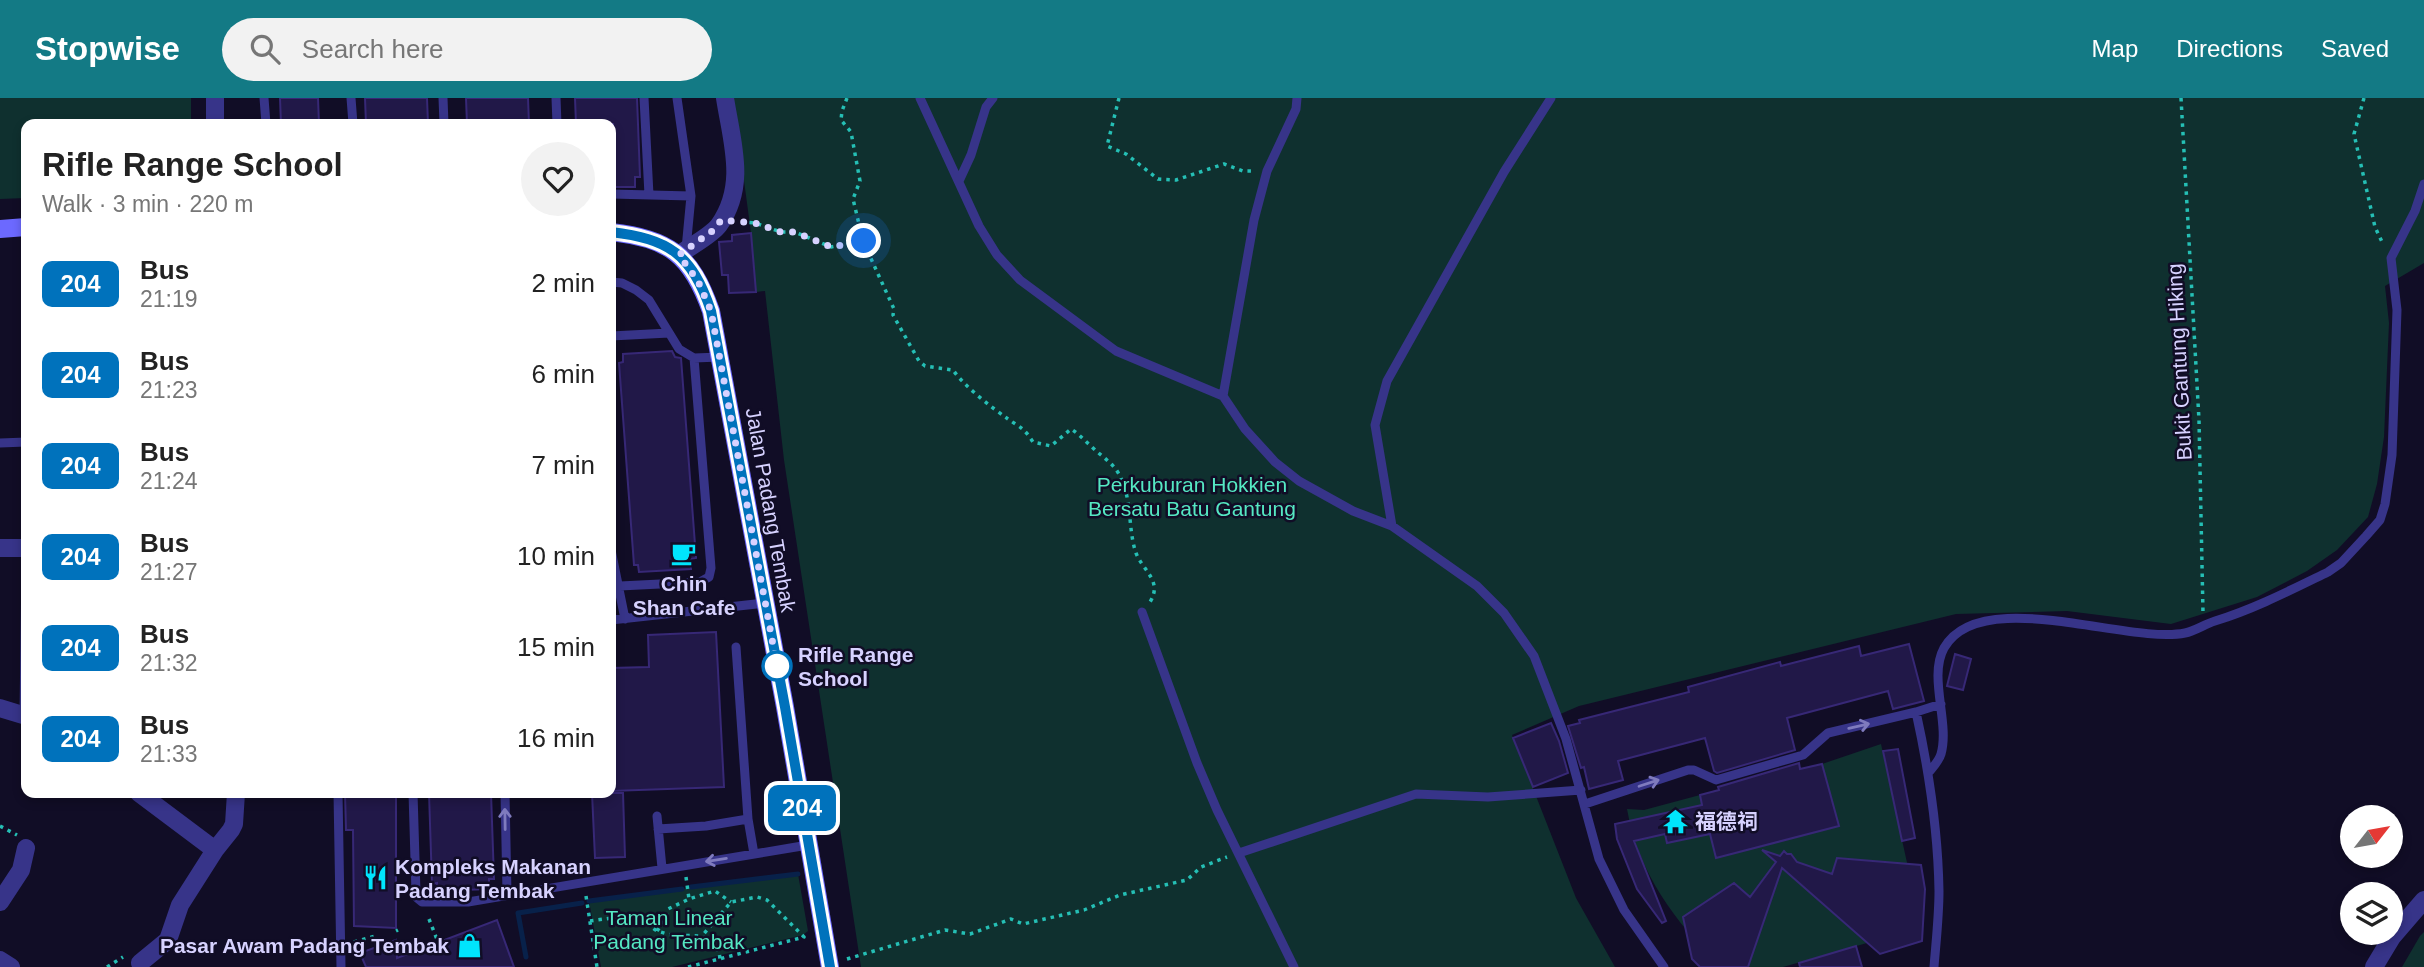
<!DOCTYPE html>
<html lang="en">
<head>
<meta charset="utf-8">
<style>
  :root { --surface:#fff; --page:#f2f2f2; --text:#222; --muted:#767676; --accent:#137a85 }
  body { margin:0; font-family:Arial,"Noto Sans SC",sans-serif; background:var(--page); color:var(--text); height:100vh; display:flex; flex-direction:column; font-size:26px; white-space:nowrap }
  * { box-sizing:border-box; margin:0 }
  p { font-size:23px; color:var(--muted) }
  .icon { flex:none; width:38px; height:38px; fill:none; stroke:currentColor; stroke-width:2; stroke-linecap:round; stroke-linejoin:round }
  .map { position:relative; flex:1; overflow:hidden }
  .details { position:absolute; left:21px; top:21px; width:595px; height:679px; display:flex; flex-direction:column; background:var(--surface); border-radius:14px; box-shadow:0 4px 10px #0003 }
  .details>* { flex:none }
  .badge { padding:0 14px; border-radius:10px; font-size:24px; line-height:46px }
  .needle { width:46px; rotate:59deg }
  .buttons { position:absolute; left:2340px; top:707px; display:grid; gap:14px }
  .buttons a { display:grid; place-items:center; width:63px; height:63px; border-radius:50%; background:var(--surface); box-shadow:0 4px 10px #0003; font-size:35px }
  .you { position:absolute; width:35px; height:35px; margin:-18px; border:5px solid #fff; border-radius:50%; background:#1a73e8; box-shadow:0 0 0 10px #1a73e833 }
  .map>.badge { position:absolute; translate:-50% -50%; box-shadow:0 0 0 4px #fff }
  .round { display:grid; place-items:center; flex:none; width:74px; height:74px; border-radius:37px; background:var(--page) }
  .overview { display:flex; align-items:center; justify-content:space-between; height:119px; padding:0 21px }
  h1 { font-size:33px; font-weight:600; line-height:52px }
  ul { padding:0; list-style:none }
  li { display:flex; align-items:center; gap:21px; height:91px; padding:0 21px }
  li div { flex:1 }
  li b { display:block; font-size:26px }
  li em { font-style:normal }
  li .badge { min-width:77px; font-weight:700; text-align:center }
  header { display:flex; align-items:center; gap:42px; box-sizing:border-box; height:98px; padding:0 35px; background:var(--accent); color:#fff }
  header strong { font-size:33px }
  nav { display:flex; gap:38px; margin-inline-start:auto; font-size:24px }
  .search { width:490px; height:63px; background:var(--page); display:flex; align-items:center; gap:18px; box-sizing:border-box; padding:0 24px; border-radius:38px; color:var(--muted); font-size:26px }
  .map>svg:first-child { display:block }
  .green { fill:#0f302f }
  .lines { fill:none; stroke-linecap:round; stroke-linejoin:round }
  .stream { stroke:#08214a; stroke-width:5 }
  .building { fill:#211848; stroke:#372876; stroke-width:2 }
  .path { stroke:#25bfb5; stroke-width:3.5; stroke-dasharray:3.5 5; stroke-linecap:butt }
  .lane { stroke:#373489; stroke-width:9 }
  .street { stroke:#373489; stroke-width:18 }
  .secondary { stroke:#6c69ff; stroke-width:18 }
  .oneway { stroke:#7f7bbe }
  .line-casing { stroke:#fff; stroke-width:16 }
  .line { stroke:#0072bc; stroke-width:10 }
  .walk { stroke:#d7d2ff; stroke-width:7; stroke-dasharray:0 12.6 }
  .stop-dot { fill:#fff; stroke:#0072bc; stroke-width:3.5 }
  .labels { text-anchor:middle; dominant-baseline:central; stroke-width:5; stroke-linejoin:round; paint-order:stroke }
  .street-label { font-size:21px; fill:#d7d2ff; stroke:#110d26 }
  .park-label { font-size:21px; fill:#55e8c3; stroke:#110d26 }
  .poi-label { font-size:21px; font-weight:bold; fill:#d7d2ff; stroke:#110d26; text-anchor:start }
  .stop-label { font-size:21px; font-weight:bold; fill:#d7d2ff; stroke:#110d26; text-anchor:start }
</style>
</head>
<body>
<header>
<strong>Stopwise</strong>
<div class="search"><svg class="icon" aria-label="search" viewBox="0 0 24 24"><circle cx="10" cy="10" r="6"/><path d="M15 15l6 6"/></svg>Search here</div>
<nav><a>Map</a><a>Directions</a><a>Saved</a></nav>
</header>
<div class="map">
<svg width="2424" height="869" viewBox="0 0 2424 869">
  <rect width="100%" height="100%" fill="#110d26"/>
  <path class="green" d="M0,0H191V26H26V100L0,101Z
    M733,0H2424V165L2385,188L2389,225L2384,339L2377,386L2368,419L2337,452L2307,473L2257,499L2171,526L2067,513L1956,516L1579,608L1512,637L1576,800L1615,869H861L784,362L765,193L756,194L751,135Z
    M1881,646L1913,792L1909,833L1783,869H1719C1675,822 1638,775 1627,711L1644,712L1700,697L1716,759L1838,728L1822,666Z
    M798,776L808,833L803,837L672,869H601L589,803Z
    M2424,834V869H2402L2420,838Z"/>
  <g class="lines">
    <path class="stream" d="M691,789L798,776
      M589,803L682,791
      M526,859L518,815L582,805"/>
  </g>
  <path class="building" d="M280,0H318L319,26H281Z
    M365,0H427L428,26H366Z
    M466,0H528L529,26H467Z
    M575,0H637L640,79H635V89H611V67H614L613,26H576Z
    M751,135L756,194L729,195L728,177H722L719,144L732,143V137Z
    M672,253L675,259L681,260L696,460L690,461L691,471L639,474L638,467H634L619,265L623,264V256Z
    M716,534L724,689L611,693V570L649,569L648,537Z
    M1909,546L1924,603L1893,611L1888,593L1787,620L1795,652L1717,675L1714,673L1705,640L1618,663L1623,682L1589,691L1584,669L1581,670L1568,628L1580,625L1579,622L1689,594L1688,589L1780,564L1781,568L1859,548L1861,558Z
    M1955,556L1971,561L1963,592L1947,588Z
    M1551,625L1559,643L1568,675L1533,689L1513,640Z
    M1898,651L1915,740L1902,743L1883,653Z
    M1799,665L1800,671L1822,666L1839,728L1716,760L1710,736L1667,745L1665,736L1634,743L1666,823L1662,825L1637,791L1617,741L1615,726L1702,707L1700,697L1719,692L1718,689Z
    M345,695H396V830L354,828L353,732H346Z
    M429,695H491L494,781H489V791L437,793V785L432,786Z
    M592,695H623L625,759L595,760Z
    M1762,752L1780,758L1784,753L1787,756H1791L1797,764L1832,776L1837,760L1921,767L1925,791L1922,843L1880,856L1782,770L1748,869H1700L1692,861L1683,819L1734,785L1750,799L1776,764Z
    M497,822L514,869H366L360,855L396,842L397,860Z
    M1856,848L1862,869H1800L1799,865Z"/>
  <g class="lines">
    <path class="path" d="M847,0L842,13L841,22L851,34L860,83L853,101L859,126L868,154L894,211L893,217L919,263L925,268L953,272C964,288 991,309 1008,321C1021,330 1024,330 1033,344L1051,348L1071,331C1079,336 1085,343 1092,349C1103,360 1114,365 1121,380C1132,403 1128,432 1136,455C1143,473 1163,483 1150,504
      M1119,0L1107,48L1126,56L1158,81L1176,82L1224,66L1243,73H1254
      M2181,0L2199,322L2203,515
      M2364,0L2354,36L2375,129L2383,146
      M741,124L755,125L781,134H795L831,149L864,143
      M0,728L17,737
      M686,779L689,801
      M586,798L597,869
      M429,821L438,844
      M590,823L633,817L657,833L671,837L702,838L719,853L720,861
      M396,833L398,832
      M657,833L665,822L668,811L689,801L715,793L731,804
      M354,844L375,838
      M847,861L945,832L970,836L1011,821L1023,826L1084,812L1120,797L1187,782L1201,769L1227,759
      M107,869L123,859
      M688,869L804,839L767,802L757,799L731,804L702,838"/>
    <path class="lane" d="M264,0L266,26
      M351,0L353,26
      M443,0L444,26
      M556,0L557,26
      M644,0L649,97
      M677,0L691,98L686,151
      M920,0L979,128L997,157L1020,182L1116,253L1223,298L1245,331L1275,364L1299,383L1353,413L1392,428L1477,488L1504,515L1534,558L1566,641L1599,761L1624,812L1664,869
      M959,83L971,57L986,9L993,0
      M611,96L691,98
      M611,184L622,185L636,192L649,202L679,251L694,260L711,470L709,479L700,484L620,488
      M611,238L669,235
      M694,260L720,259
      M1223,298L1254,122L1267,73L1296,11L1297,0
      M0,345L26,344
      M1392,428L1375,327L1387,283L1504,74L1551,0
      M611,452L625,521
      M1142,514L1197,665L1217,712L1294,869
      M611,522L765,505
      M1916,614L1941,606
      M24,616L26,467
      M1929,674C1933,669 1939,663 1941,656C1950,625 1928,579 1944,550C1980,486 2129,547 2185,535C2195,533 2205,526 2215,523C2254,511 2291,492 2328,474L2341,465L2366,438L2380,422L2385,406L2392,357L2397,212L2391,160L2415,113L2424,86
      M338,695L341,869
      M413,695L416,795V799L422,804H468L808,747
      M505,695L507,796
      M1585,706L1688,672H1694L1716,682L1803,657L1828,635L1916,614C1929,673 1938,732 1939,793C1939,818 1936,844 1934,869
      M657,718L662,770
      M748,721L754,756
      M658,731L706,728L748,721L736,549
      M1239,755L1416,696L1488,699L1581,692"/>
    <path class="street" d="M215,26V0
      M679,157C690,148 711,138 719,127C747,87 732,45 725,0
      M0,450H26
      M0,610L26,618
      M139,695L215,752
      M0,804L21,772L26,750
      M0,862L11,869
      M140,865L168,842L180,807L215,752L231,732L234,726L236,695
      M2374,869L2392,839L2424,802"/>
    <path class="secondary" d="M0,131L26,129
      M611,134C669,141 691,156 711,213L785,609L830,869"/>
  </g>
  <defs><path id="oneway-shaft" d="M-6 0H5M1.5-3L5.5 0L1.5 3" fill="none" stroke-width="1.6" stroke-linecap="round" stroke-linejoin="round" transform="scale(1.75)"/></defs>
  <g class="oneway">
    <use href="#oneway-shaft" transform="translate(1859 628) rotate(-13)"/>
    <use href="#oneway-shaft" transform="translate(1649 685) rotate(-18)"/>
    <use href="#oneway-shaft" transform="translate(505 721) rotate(-91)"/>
    <use href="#oneway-shaft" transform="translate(716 762) rotate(171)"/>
  </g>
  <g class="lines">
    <defs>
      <path id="line" d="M611,134C669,141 692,156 711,213L785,609L830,869"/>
    </defs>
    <use href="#line" class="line-casing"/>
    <use href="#line" class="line"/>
    <path class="walk" d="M777,568L711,213L698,183L679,157L715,131L721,122L755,125L781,134H795L831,149L864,143"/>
  </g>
  <defs>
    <symbol id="cafe-bare" viewBox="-9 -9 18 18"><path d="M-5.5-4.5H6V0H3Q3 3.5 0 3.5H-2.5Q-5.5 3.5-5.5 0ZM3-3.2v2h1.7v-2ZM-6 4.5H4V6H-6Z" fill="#00e5fd" stroke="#110d26" stroke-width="2.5" paint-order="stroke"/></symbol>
    <symbol id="temple-bare" viewBox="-9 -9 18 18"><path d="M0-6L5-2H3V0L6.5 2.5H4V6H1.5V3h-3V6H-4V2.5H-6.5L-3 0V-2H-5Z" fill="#00e5fd" stroke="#110d26" stroke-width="2.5" paint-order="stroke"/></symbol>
    <symbol id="restaurant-bare" viewBox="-9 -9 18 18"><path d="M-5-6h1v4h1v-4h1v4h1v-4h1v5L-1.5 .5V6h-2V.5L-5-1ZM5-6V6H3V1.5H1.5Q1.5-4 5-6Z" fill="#00e5fd" stroke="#110d26" stroke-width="2.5" paint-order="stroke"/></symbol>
    <symbol id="shop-bare" viewBox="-9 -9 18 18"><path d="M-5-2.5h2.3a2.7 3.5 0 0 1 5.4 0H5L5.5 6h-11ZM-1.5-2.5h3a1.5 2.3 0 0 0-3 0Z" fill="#00e5fd" stroke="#110d26" stroke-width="2.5" paint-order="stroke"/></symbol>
  </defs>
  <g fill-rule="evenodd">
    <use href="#cafe-bare" x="666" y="438" width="35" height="35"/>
    <use href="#temple-bare" x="1658" y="706" width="35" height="35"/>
    <use href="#restaurant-bare" x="358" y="762" width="35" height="35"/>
    <use href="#shop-bare" x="452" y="830" width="35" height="35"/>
  </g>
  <circle class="stop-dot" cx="777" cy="568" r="14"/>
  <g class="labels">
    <g class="street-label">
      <text transform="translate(2179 264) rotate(-93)">Bukit Gantung Hiking</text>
      <text transform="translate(771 412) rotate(80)">Jalan Padang Tembak</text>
    </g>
    <g class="park-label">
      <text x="1192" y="386">Perkuburan Hokkien<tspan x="1192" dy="24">Bersatu Batu Gantung</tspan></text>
      <text x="669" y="819">Taman Linear<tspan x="669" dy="24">Padang Tembak</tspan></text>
    </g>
    <g class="poi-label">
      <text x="684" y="485" text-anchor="middle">Chin<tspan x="684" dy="24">Shan Cafe</tspan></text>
      <text x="1695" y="723">福德祠</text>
      <text x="395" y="768">Kompleks Makanan<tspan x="395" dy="24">Padang Tembak</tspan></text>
      <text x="449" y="847" text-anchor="end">Pasar Awam Padang Tembak</text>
    </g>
    <g class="stop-label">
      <text x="798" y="556">Rifle Range<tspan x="798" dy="24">School</tspan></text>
    </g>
  </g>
</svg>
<div class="buttons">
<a><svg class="needle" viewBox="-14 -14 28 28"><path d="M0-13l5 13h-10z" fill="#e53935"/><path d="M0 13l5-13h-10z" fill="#767676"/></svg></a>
<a><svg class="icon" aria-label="layers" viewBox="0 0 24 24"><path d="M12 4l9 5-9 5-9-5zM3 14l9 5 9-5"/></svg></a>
</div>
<div class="you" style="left:864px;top:143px"></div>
<b class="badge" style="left:802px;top:710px;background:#0072bc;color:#fff">204</b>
<section class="details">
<div class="overview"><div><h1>Rifle Range School</h1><p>Walk · 3 min · 220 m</p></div><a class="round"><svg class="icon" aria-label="heart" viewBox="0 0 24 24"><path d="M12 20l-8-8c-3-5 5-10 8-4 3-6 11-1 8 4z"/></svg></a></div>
<ul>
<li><span class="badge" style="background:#0072bc;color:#fff">204</span><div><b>Bus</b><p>21:19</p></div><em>2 min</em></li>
<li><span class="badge" style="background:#0072bc;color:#fff">204</span><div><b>Bus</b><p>21:23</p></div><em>6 min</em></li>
<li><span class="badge" style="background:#0072bc;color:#fff">204</span><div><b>Bus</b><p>21:24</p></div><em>7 min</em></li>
<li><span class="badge" style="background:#0072bc;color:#fff">204</span><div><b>Bus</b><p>21:27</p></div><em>10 min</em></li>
<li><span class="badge" style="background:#0072bc;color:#fff">204</span><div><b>Bus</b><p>21:32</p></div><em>15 min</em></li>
<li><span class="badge" style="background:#0072bc;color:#fff">204</span><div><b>Bus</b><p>21:33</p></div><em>16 min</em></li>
</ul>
</section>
</div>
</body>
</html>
